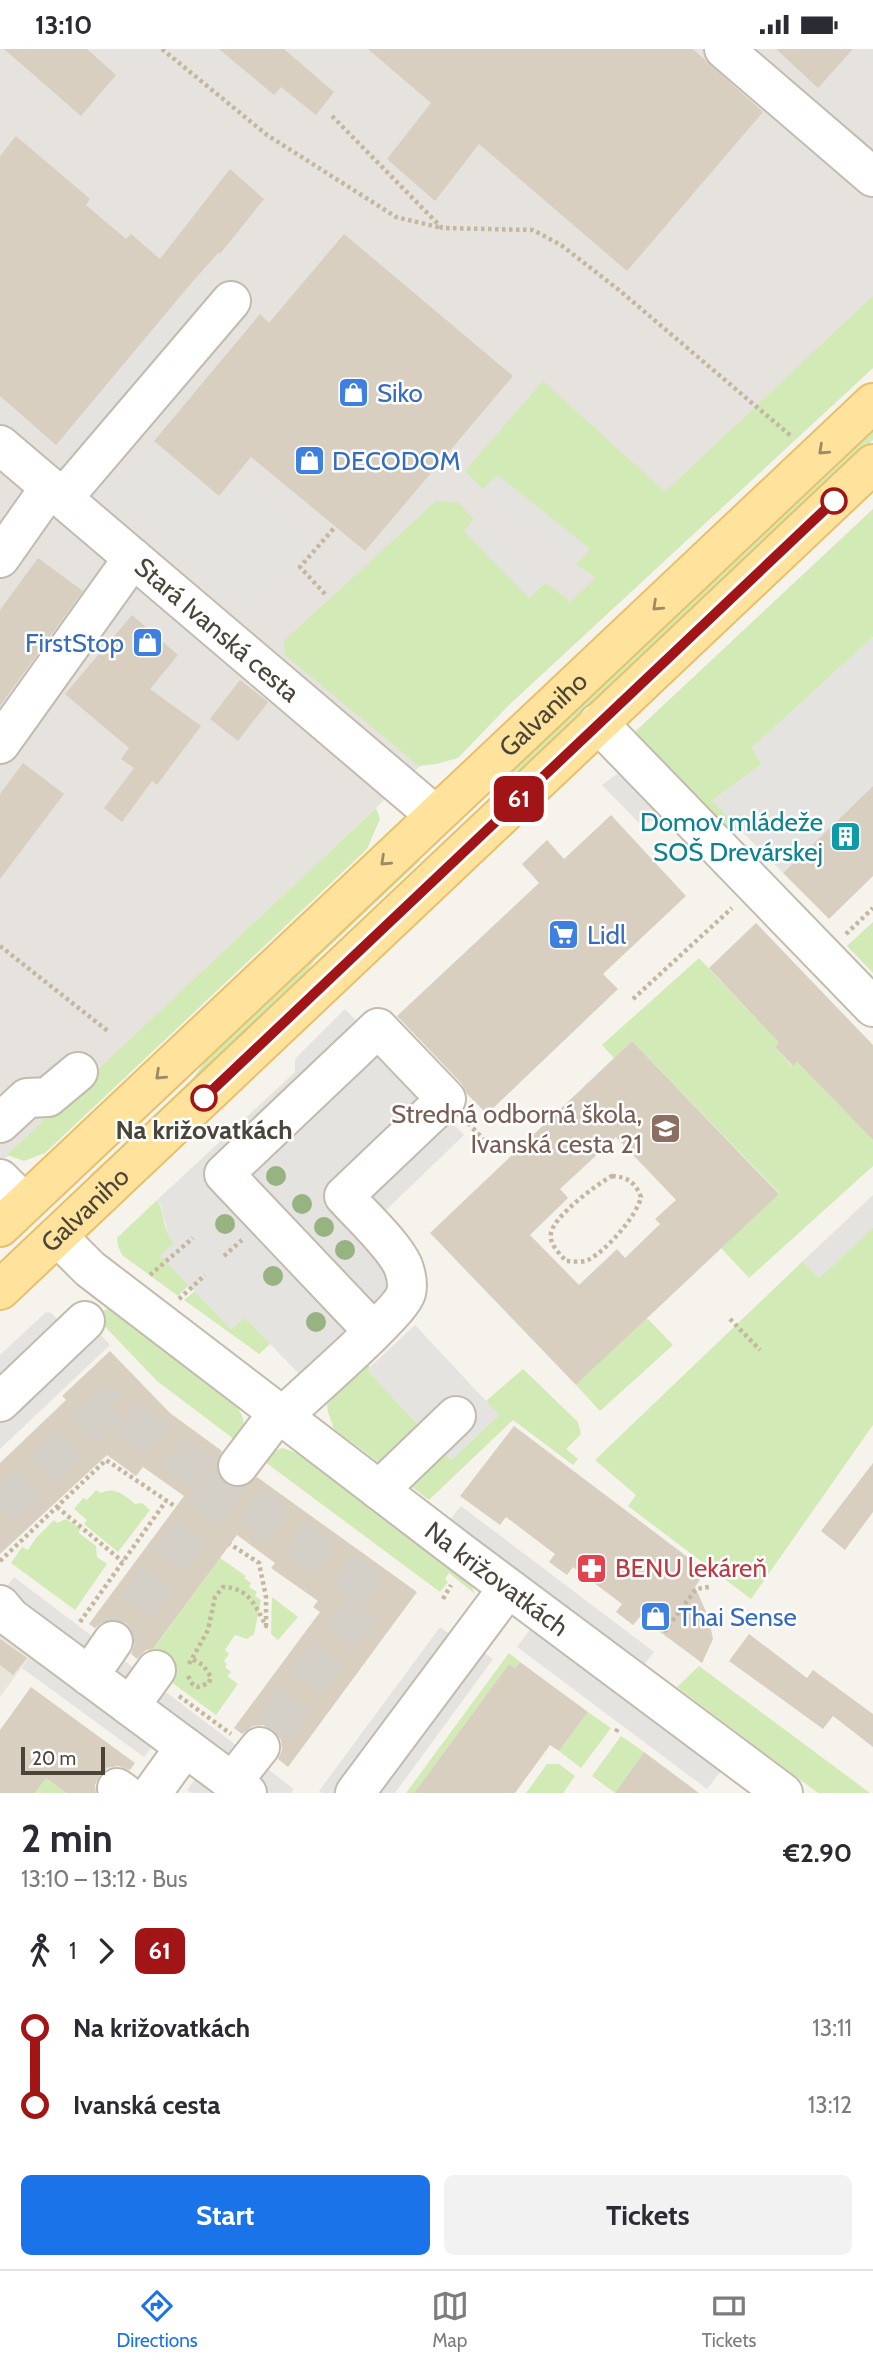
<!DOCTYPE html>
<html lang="en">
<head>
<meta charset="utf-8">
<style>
  :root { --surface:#fff; --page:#f2f2f3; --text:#2b2b33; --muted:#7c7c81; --line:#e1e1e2; --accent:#1a73e8 }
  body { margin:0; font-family:Cabin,sans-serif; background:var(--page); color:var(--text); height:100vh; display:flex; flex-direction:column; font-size:26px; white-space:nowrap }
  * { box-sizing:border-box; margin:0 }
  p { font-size:23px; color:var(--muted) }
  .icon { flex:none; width:38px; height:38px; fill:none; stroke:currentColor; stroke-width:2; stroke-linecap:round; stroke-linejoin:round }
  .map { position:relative; height:1744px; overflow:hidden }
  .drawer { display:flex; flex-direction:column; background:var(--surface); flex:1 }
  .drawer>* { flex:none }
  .badge { padding:0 14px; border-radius:10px; font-size:24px; line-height:46px }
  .scale { position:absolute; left:21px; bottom:18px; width:84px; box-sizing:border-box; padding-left:7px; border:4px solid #4b4439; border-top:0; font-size:19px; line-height:24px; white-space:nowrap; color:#4b4439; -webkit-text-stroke:5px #fff; paint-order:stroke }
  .map>.badge { position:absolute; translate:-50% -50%; box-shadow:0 0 0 4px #fff }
  .legs { display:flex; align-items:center; gap:10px; height:77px; padding:0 21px; font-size:23px }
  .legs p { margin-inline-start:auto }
  .overview { display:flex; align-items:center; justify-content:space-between; height:119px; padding:0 21px }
  h1 { font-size:38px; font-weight:700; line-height:52px }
  .cta { display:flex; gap:14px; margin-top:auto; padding:14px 21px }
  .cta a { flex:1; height:80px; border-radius:10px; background:var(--accent); color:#fff; font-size:28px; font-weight:700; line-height:80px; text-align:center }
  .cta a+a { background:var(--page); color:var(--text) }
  ul { padding:0 21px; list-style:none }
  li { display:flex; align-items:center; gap:24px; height:77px; font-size:26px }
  li i { display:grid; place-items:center; width:10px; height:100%; margin:0 9px; background:currentColor }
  li i::after { content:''; width:18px; height:18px; margin:-9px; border:5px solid; border-radius:50%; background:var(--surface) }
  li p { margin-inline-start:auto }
  li:first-child i { background:linear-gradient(#0000 50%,currentColor 0) }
  li:last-child i { background:linear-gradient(currentColor 50%,#0000 0) }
  .status { display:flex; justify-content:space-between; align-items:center; height:49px; padding:0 35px; background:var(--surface); direction:ltr }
  .status svg { height:19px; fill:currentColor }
  .menu { display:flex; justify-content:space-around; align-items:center; height:98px; border-top:2px solid var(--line); background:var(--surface); font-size:19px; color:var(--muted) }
  .menu a { display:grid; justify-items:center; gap:4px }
  .menu .selected { color:var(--accent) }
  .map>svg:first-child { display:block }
  .residential { fill:#eae5da }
  .industrial { fill:#e6e2dd }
  .green { fill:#d2eab5 }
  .parking { fill:#e5e3e0 }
  .building { fill:#d8cfc1; fill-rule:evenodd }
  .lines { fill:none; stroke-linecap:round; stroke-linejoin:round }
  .minor-tunnel { stroke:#d4d0c8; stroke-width:38; stroke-dasharray:38 19; stroke-linecap:butt }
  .minor-casing { stroke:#c2bbae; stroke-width:42 }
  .major-casing { stroke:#e6c16a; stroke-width:42 }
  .path { stroke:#c4b79f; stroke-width:4.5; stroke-dasharray:3.5 3.5; stroke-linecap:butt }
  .minor { stroke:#fff; stroke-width:38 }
  .major { stroke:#ffe39c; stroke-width:38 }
  .tree { fill:#97b381 }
  .oneway { stroke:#9c8c66 }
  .line-1-casing { stroke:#fff; stroke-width:16 }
  .line-1 { stroke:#a21517; stroke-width:10 }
  .stop-1-dot { fill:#fff; stroke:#a21517; stroke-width:3.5 }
  .labels { text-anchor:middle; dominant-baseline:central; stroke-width:5; stroke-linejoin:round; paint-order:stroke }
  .shop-label { font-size:26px; fill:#366cbe; stroke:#fff; text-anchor:start }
  .street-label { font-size:26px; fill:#4b4439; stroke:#fff }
  .culture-label { font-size:26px; fill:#0d838f; stroke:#fff; text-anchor:end }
  .education-label { font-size:26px; fill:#785e54; stroke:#fff; text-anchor:end }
  .stop-label { font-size:26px; font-weight:bold; fill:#4b4439; stroke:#fff }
  .health-label { font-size:26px; fill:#be3a42; stroke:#fff; text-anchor:start }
</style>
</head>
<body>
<div class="status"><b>13:10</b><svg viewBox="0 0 49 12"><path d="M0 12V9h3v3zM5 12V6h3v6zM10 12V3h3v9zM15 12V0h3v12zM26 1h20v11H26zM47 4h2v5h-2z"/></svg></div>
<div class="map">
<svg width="873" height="1744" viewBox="0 0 873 1744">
  <rect width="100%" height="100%" fill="#f6f3ec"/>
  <path class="residential" d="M0,1577L33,1603L0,1648Z"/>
  <path class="industrial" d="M0,0H873V289L0,1114Z"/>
  <path class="green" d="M873,247V319L509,656L458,709L436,715L419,717L285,606L284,592L436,452L459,454L474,471L464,482L529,548L546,534L570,553L596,529L576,515L590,500L497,427L483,440L465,422L543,332L665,443Z
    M873,375V391L508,735L500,727Z
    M873,460V588L752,699L762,715L713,751L739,779L721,794L624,693Z
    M376,759L380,770L367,800L45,1104L24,1112L7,1106Z
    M417,801L420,812L315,911L286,951L97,1135L89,1127L190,1034L214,1000Z
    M873,873V924L847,897Z
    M699,909L779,994L775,998L792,1017L797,1013L873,1091V1117L749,1229L721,1199L779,1144L632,992L614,1009L602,996Z
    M157,1151C165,1165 163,1183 174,1194L161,1207L189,1236L178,1247L122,1206L118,1197L117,1189Z
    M873,1178V1376L751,1550L628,1457L636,1446L595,1411L803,1212L819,1229Z
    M195,1242L231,1280L245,1268L270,1295L259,1305L184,1251Z
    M108,1260L234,1355C246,1368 246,1378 239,1394L157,1332L93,1265Z
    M646,1270H648L673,1296L600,1362L576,1336Z
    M368,1316L370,1318L368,1322L423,1381L385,1418L334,1380L328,1363L327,1355Z
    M523,1320L578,1373L581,1385L566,1400L578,1410L573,1416L513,1371L429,1451L403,1431L438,1397L451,1411L499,1366L486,1352Z
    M283,1399L299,1405L468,1530L475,1545L449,1524L445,1530L448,1533L440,1543L261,1410L269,1403Z
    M96,1441L101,1444C115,1437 124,1446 135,1455L142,1454L150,1461L118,1503L84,1475L87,1471L74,1460L83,1449L87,1451Z
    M66,1470L80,1479L79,1484L96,1497L97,1508L107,1515L75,1561L11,1514L22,1498L28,1501L36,1489L54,1471L57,1474Z
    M220,1509L246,1527L244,1529L251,1534L249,1538L257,1543L255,1547L261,1551L254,1585L247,1590L235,1586L225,1601L229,1605L224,1612L227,1615L225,1618L231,1623L227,1627L238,1635L216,1666L144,1613Z
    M272,1548L298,1568L278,1591L271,1585Z
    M509,1604L520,1613L515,1619L509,1615L414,1744H406Z
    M699,1617L870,1744H818L677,1638Z
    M588,1663L611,1679L581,1719L559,1702Z
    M621,1687L644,1703L615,1744L592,1727Z
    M547,1715H559L575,1727L563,1744H526Z
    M46,1729L66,1744H35Z"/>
  <path class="parking" d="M188,238L206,253L75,412L56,396Z
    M166,377L312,498L249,562L108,444Z
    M498,426L590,500L576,515L483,440Z
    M474,471L546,534L529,549L464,482Z
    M873,588V737L783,824L712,752L762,715L752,699Z
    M617,725L664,761L643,778L602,736Z
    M345,960L464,1086L383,1164L420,1206L426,1236L421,1258L413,1272L327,1354L245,1269L231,1280L160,1207L174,1194L169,1189L161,1158L157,1151L295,1023V1010Z
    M873,1146V1178L819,1229L803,1212Z
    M46,1263L51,1264L63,1276L0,1336V1306Z
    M415,1276L499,1366L451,1411L367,1321Z
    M95,1280L110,1296L0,1400V1371Z
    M461,1457L654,1603L640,1621L446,1475Z
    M14,1528L294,1740L291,1744H266L50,1582L2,1544Z
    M440,1578L455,1589L341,1744H322L319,1742Z
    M531,1579L721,1722L707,1740L517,1598Z
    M477,1599L493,1610L395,1744H371Z
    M33,1603L156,1692L144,1708L22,1619Z
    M199,1725L225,1744H192L187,1741Z"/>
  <path class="building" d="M4,0H87L116,26L81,67Z
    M219,0H284L334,43L316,66L281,38L274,46Z
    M368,0H693L763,63L627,222L479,95L435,152L387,110L431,54Z
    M776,0H853L818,39Z
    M16,87L90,150L86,156L126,190L131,185L160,210L230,120L264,150L220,205L218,204L188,238L56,396L0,347V107Z
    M344,185L513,327L365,502L251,408L219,447L154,392L260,265L269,274Z
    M38,509L83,542L0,657V561Z
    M132,566L178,606L150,640L201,677L157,736L152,732L122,773L104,759L134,719L121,710L129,699L65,645Z
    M240,631L268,653L238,692L210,670Z
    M23,714L64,745L0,830V745Z
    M873,737V827L829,870L783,824Z
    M611,766L686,847L603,925L618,940L487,1065L467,1045L462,1035L397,967L539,834L522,815L547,791L564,810Z
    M756,874L873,996V1091L797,1013L793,1017L775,998L779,994L709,919Z
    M632,992L779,1145L576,1336L430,1184ZM616,1088L676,1151L655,1170L660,1175L625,1209L617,1200L579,1236L530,1186L568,1149L560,1140Z
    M110,1302L170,1364L222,1402L216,1415L218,1425L224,1434L235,1439L246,1437L257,1428L417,1543L288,1718L278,1710L282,1701L281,1691L273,1681L263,1676L253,1677L242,1685L234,1679L320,1563L313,1558L318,1552L271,1519L275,1514L237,1486L153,1600L146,1601L137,1610L131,1605L135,1593L133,1583L126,1574L114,1570L103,1573L95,1579L89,1575L184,1447L143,1418L136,1427L107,1406L0,1505V1414L66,1351L62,1347Z
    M514,1377L706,1522L695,1538L708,1567L713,1590L702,1614L640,1568L633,1576L616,1563L622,1555L573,1518L567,1526L549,1513L555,1505L506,1468L500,1476L460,1447Z
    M873,1414V1463L845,1501L821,1482Z
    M749,1585L807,1629L813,1621L873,1665V1698L833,1667L823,1680L729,1612Z
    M0,1590L27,1609L13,1626L0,1616Z
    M520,1613L588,1663L559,1702L550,1696L515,1744H414L509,1615L515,1619Z
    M31,1638L135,1714L130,1721L118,1717L107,1719L99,1727L95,1736L96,1744H66L46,1729L35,1744H0V1681Z
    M644,1703L699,1744H615Z"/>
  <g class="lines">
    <path class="minor-tunnel" d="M237,1417L222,1438L373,1542L260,1698
      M0,1460L110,1357L222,1438L113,1592"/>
    <defs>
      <g id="minor">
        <path d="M724,0L873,128"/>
        <path id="s1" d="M0,396L435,766"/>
        <path d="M63,449L231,252"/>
        <path d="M0,509L50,438"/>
        <path d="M598,674L873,958"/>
        <path d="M0,695L133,509"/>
        <path d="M0,1074L27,1049L48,1048L78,1023"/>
        <path d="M0,1130L24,1154"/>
        <path id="s2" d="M57,1187L90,1220L459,1502L783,1744"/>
        <path d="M0,1353L85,1272"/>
        <path d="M283,1367C303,1347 401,1263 406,1244C408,1236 406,1225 403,1217C394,1196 360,1165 344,1147L446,1050L378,979L224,1125L373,1282"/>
        <path d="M238,1417L279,1363"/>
        <path d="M379,1441L456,1367"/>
        <path d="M0,1556L10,1568L247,1744"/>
        <path d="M89,1627L113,1592"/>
        <path d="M130,1657L156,1621"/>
        <path d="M232,1733L260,1698"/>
        <path d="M117,1739L124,1744"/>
        <path d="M152,1744L185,1698"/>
        <path d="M355,1744L508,1539"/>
      </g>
      <g id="major">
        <path id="s3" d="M0,1178L873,354"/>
        <path id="s4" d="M0,1241L873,415"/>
      </g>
    </defs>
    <use href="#minor" class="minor-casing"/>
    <use href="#major" class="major-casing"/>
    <path class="path" d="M162,0L267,86L396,168L442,179
      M332,67L442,179L533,181L561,196L619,241L791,387
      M325,545L300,518L335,478
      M846,885L873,859
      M0,897L109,983
      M633,950L732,859
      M468,1074L483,1090
      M612,1127C627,1128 635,1133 641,1148C637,1167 606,1202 588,1211C582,1214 573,1212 566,1212C559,1204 549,1195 551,1184C554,1167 597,1135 612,1127Z
      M224,1207L242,1191
      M150,1226L193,1189
      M179,1250L205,1226
      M730,1270L760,1301
      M57,1458L123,1513
      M0,1512L106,1411L176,1458
      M443,1550L451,1536
      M80,1573L166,1452
      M664,1583L696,1540L709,1538
      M189,1615L208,1581L215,1548L223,1538C249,1539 255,1556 266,1577V1548L259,1514L230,1495
      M188,1627L193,1636L198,1638L209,1634L211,1628L203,1616L192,1610
      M179,1647L231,1685
      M616,1683L618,1679"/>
    <use href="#minor" class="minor"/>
    <use href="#major" class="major"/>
  </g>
  <g class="tree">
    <circle cx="276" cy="1127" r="10"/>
    <circle cx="302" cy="1155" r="10"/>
    <circle cx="225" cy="1175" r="10"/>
    <circle cx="324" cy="1178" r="10"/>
    <circle cx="345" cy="1201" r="10"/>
    <circle cx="273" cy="1227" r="10"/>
    <circle cx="316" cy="1273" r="10"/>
  </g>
  <defs><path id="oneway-chevron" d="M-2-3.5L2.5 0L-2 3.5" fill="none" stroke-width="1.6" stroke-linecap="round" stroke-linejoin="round" transform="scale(1.75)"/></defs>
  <g class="oneway">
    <use href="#oneway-chevron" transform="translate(823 401) rotate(137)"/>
    <use href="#oneway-chevron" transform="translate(657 557) rotate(137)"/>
    <use href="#oneway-chevron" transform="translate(385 812) rotate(137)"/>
    <use href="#oneway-chevron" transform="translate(160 1026) rotate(137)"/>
  </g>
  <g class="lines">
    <defs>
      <path id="line-1" d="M204,1049L834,452"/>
    </defs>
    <use href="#line-1" class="line-1-casing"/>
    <use href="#line-1" class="line-1"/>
  </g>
  <defs>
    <symbol id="shop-square" viewBox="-11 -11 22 22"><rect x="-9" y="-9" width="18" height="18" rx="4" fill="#3f7fe0" stroke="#fff"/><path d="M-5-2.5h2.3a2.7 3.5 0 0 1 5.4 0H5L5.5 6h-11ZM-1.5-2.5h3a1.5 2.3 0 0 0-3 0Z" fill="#fff"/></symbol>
    <symbol id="building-square" viewBox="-11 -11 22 22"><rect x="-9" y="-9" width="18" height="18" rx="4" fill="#0f9aa8" stroke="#fff"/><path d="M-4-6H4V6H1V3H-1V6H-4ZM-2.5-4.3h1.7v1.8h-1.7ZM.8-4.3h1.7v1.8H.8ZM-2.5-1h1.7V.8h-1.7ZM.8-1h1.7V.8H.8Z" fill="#fff"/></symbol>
    <symbol id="supermarket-square" viewBox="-11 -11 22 22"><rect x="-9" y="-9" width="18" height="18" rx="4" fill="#3f7fe0" stroke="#fff"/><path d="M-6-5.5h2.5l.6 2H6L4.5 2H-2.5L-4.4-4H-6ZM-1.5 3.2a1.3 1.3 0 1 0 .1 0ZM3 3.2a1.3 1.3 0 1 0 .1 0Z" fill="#fff"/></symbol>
    <symbol id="school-square" viewBox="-11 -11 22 22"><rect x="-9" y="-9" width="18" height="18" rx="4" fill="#8d6e63" stroke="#fff"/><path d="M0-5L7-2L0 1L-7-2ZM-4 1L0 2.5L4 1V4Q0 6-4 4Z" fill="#fff"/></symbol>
    <symbol id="pharmacy-square" viewBox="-11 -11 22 22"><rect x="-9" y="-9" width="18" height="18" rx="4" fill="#e0444e" stroke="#fff"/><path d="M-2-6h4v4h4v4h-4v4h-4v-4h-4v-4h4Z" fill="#fff"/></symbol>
  </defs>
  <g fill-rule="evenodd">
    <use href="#shop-square" x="336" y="326" width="35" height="35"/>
    <use href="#shop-square" x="292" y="394" width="35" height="35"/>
    <use href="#shop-square" x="130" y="576" width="35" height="35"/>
    <use href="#building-square" x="828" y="770" width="35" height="35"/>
    <use href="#supermarket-square" x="546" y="868" width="35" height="35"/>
    <use href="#school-square" x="648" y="1062" width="35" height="35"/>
    <use href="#pharmacy-square" x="574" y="1502" width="35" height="35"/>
    <use href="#shop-square" x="638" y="1550" width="35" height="35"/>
  </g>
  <g class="stop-1-dot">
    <circle cx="834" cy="452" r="12"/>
    <circle cx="204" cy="1049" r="12"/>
  </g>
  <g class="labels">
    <g class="shop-label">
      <text x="377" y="344">Siko</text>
      <text x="332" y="412">DECODOM</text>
      <text x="124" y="594" text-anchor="end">FirstStop</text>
      <text x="587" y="886">Lidl</text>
      <text x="678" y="1568">Thai Sense</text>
    </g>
    <g class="street-label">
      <text stroke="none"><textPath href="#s1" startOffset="285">Stará Ivanská cesta</textPath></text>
      <text stroke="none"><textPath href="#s3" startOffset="747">Galvaniho</textPath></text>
      <text stroke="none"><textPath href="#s4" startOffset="117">Galvaniho</textPath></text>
      <text stroke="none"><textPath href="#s2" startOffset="558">Na križovatkách</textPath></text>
    </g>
    <g class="culture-label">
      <text x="823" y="773">Domov mládeže<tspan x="823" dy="30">SOŠ Drevárskej</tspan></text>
    </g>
    <g class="education-label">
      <text x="642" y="1065">Stredná odborná škola,<tspan x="642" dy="30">Ivanská cesta 21</tspan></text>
    </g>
    <g class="stop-label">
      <text x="204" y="1081">Na križovatkách</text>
    </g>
    <g class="health-label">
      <text x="615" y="1519">BENU lekáreň</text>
    </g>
  </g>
</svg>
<div class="scale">20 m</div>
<b class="badge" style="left:519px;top:750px;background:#a21517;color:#fff">61</b>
</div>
<section class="drawer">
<div class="overview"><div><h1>2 min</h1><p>13:10 – 13:12 · Bus</p></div><b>€2.90</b></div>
<div class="legs"><svg class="icon" aria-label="walk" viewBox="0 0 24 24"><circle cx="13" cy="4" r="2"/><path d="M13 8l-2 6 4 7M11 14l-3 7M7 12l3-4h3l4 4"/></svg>1<svg class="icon" aria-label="forward" viewBox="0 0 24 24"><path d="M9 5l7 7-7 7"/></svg><b class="badge" style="background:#a21517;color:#fff">61</b></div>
<ul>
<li><i style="color:#a21517"></i><b>Na križovatkách</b><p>13:11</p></li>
<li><i style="color:#a21517"></i><b>Ivanská cesta</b><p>13:12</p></li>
</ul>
<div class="cta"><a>Start</a><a>Tickets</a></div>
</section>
<nav class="menu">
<a class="selected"><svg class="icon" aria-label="directions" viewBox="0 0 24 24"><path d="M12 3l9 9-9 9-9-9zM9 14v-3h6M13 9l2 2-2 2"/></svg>Directions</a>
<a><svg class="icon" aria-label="map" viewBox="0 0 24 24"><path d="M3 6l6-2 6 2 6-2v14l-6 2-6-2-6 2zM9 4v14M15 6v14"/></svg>Map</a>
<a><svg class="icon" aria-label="tickets" viewBox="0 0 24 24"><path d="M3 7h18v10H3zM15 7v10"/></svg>Tickets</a>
</nav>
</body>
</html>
